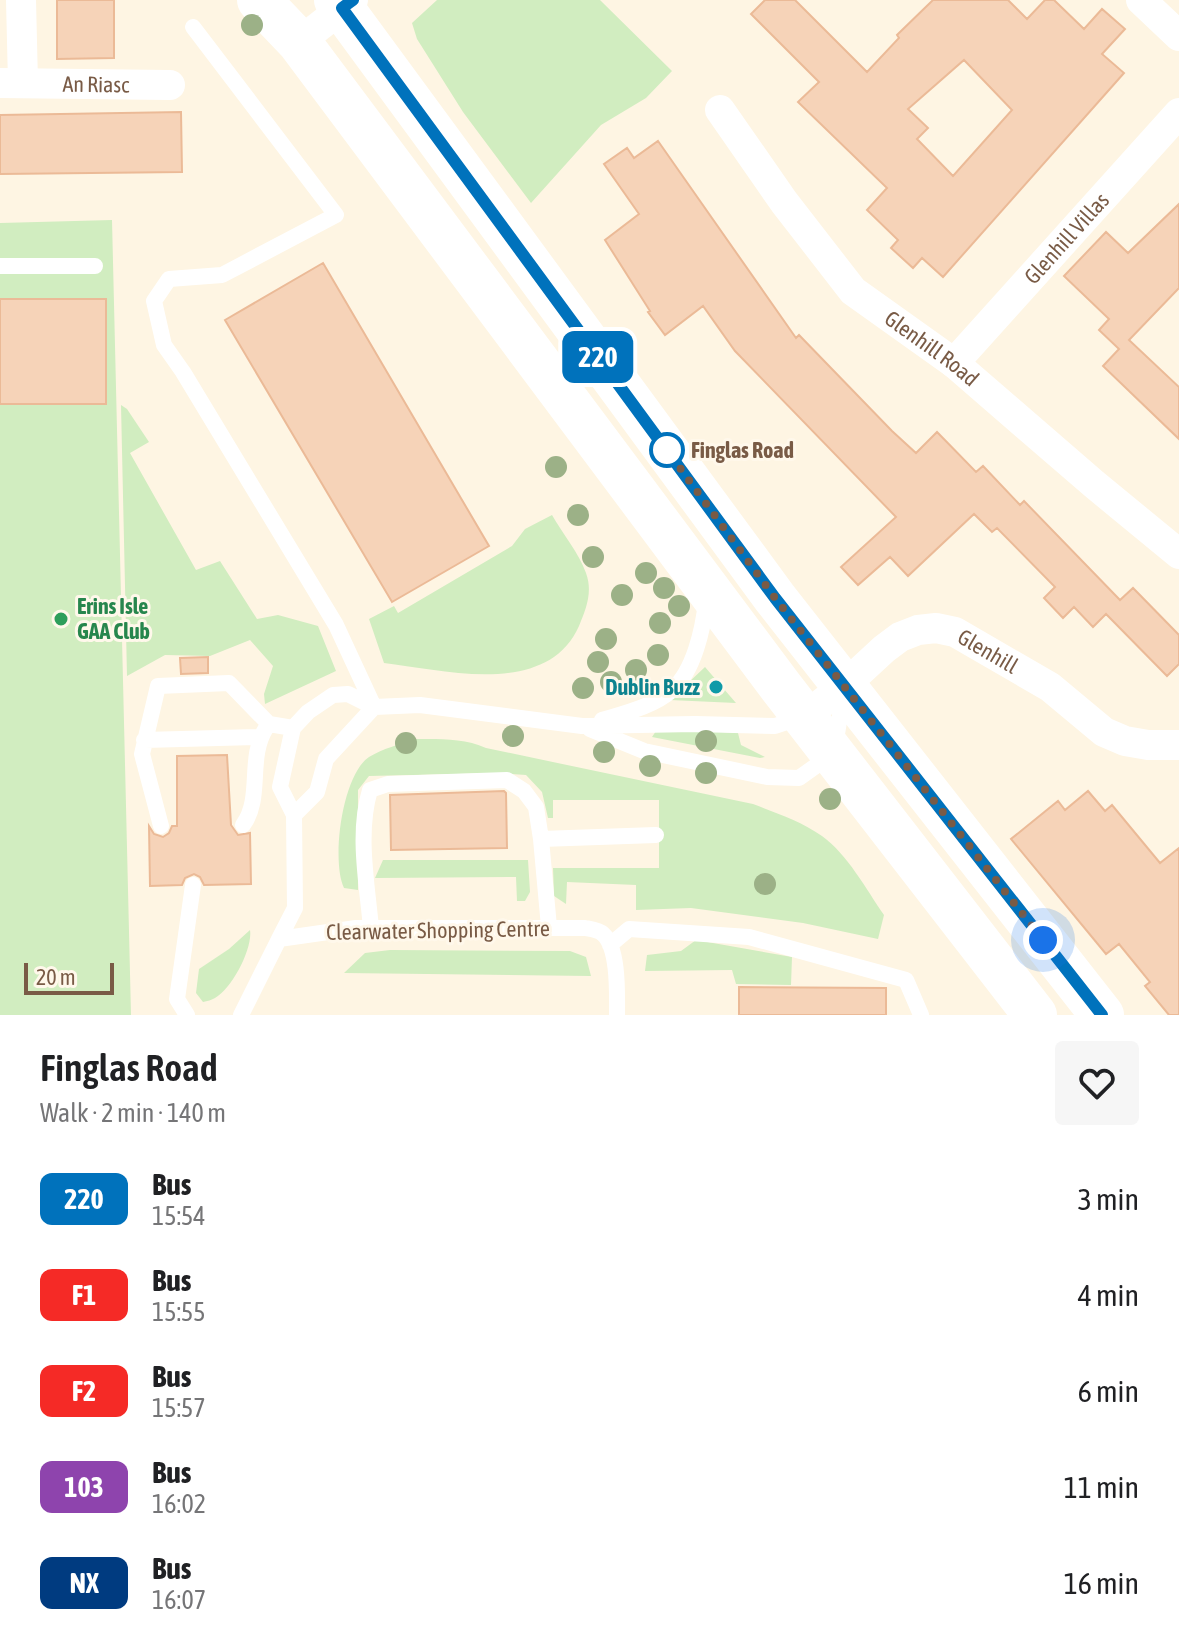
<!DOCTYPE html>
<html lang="en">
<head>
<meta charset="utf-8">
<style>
  :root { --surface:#fff; --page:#f6f6f6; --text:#202124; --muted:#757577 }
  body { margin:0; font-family:"Asap Condensed",sans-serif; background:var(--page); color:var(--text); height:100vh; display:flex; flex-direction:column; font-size:30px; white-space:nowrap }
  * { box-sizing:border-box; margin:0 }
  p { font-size:26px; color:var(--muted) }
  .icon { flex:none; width:44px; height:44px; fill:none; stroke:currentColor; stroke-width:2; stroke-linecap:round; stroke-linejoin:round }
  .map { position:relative; height:1015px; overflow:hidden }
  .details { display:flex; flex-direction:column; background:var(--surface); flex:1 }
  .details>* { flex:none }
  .badge { padding:0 16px; border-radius:12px; font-size:28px; line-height:52px }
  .scale { position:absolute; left:24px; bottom:20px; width:90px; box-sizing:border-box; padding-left:8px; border:4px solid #795b46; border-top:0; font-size:22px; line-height:28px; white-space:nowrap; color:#795b46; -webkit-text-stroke:6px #fff8eb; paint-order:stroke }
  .you { position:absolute; width:40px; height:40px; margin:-20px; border:6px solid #fff; border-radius:50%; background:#1a73e8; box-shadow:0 0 0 12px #1a73e833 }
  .map>.badge { position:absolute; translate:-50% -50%; box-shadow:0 0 0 4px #fff }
  .round { display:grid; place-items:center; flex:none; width:84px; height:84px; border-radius:8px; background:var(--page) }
  .overview { display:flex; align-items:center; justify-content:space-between; height:136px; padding:0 40px }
  h1 { font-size:38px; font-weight:600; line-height:60px }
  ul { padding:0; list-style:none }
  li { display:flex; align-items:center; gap:24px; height:96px; padding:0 40px }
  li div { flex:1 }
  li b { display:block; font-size:30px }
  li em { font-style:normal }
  li .badge { min-width:88px; font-weight:700; text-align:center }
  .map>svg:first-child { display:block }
  .green { fill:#d1edc0 }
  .building { fill:#f6d3b8; stroke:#ebba97; stroke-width:2; fill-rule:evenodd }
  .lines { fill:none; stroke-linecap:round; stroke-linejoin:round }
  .service { stroke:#fff; stroke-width:16 }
  .minor { stroke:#fff; stroke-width:30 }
  .secondary { stroke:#fff; stroke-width:44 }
  .tree { fill:#9cb187 }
  .line-casing { stroke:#fff; stroke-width:18 }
  .line { stroke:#0072bc; stroke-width:12 }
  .walk { stroke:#795b46; stroke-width:8; stroke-dasharray:0 14.4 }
  .stop-dot { fill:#fff; stroke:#0072bc; stroke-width:4 }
  .leisure-dot { fill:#2e9e5b; stroke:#fff8eb; stroke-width:3 }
  .culture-dot { fill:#0f9aa8; stroke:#fff8eb; stroke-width:3 }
  .labels { text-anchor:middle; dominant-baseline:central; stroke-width:6; stroke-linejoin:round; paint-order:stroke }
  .street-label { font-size:22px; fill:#795b46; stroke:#fff8eb }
  .stop-label { font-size:22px; font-weight:bold; fill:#795b46; stroke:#fff8eb; text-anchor:start }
  .leisure-label { font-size:22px; font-weight:bold; fill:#27864d; stroke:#fff8eb; text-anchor:start }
  .culture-label { font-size:22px; font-weight:bold; fill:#0d838f; stroke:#fff8eb; text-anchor:end }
</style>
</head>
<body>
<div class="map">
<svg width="1179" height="1015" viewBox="0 0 1179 1015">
  <rect width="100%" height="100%" fill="#fef5e3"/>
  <path class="green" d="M437,0H600L672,71L646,98L601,125L531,203L463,112L417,39L412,23Z
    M112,220L131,1015H0V223Z
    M121,405L127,409L149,442L130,453L196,570L220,561L257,619L278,615L318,626L336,671L265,704L264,694L273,666L250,640L210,656L165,655L127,676Z
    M552,515C562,533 579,553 586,573C593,592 586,609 579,626C547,698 444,670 384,663L369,619L394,606L398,613L512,546L525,529Z
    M705,667L736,703L670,700Z
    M658,728L738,733L741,745L765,757L760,758L652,737Z
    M416,739C440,739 464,738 486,748L753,804C776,813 801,821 822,836C848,855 866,889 884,915L878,939L803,923L691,908L636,910V885L567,882L566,904L554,896L553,868H659V800H553V818H548L542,792L526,775L498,773L369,776L358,790V890L344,888C331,861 342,775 369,757C382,749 400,744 416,739Z
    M383,860H528L530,892L525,901H517L516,877L375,878Z
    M250,930C253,948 232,989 215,998C212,1000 207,1001 203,1002L196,993L199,969L229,949Z
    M696,940L792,957L791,985L736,984L732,970L645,971L647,955L681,951Z
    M390,950L570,951L586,957L591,976L344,973L365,953Z"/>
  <path class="building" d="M57,0H114V58L57,59Z
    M765,0H795L867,72L899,38L897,35L933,0H1008L1027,19L1045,0H1054L1084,29L1102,9L1125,29L1102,54L1124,73L943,277L922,258L913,268L891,248L898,240L867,210L887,188L798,102L819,82L751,14ZM964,60L1012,110L953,176L917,139L928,128L908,109Z
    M181,112L182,172L0,174V115Z
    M658,141L796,338L799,335L892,431L916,453L937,432L976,472L983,466L1020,505L1024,501L1120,600L1133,588L1179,635V664L1167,676L1106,614L1093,627L1074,607L1063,618L1044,598L1055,587L997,528L992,532L974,514L908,576L890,557L858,585L841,567L896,517L735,351L703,306L665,335L648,312L650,311L605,240L639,214L604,164L627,148L634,158Z
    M1179,204V288L1129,340L1179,387V439L1103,366L1119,349L1099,330L1109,319L1064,276L1106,232L1128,253Z
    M323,263L489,546L392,602L225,320Z
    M0,299H106V404H0Z
    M208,657V673L181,674L180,658Z
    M227,755L231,825L238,835L250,833L251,884L204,885L200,877L194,874L185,878L182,885L150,886L149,826L154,834L163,837L169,833L172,826H177V756Z
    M504,791L506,793L507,848L391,850L390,795Z
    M1088,791L1105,811L1112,805L1160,863L1179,848V1015H1169L1145,986L1150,982L1119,944L1106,954L1011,839L1058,801L1065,810Z
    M739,987L886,988V1015H739Z"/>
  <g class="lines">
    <path class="service" d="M193,27L336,215L222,275L169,279L154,301L164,345L183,372L336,625L374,707
      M0,266H95
      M602,720C625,713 654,706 672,690C694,671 703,629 706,602
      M590,729L644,751L767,777L799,778L834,753L843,696
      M144,740L260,737
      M294,815L280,787L293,728L308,712L333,695L348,694L374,707
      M243,825C263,798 247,758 266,728
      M161,826L142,754L158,686L229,683L269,724L293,728
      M549,927L541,839L656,835
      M371,928C367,883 357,833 370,790L388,784L507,780L524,791L536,807L541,839
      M610,945L629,929L749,937L906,980L921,1015
      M187,1015L177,999L193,885
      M241,1015L279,939
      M617,1015C617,995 619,948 603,934C599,930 590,929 585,928H356L279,939L295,908L294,815L317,792L326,759L374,707L420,705L582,726L695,724L775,726L802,717"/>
    <g class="minor">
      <path d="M21,0L23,83"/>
      <path d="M1141,0L1179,36"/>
      <path d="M299,42L353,0"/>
      <path id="s1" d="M0,83L170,85"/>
      <path id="s2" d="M720,110L784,202L853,291L954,363L1094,484L1179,554"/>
      <path id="s3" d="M954,363L1179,113"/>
      <path id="s4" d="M804,717L844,686L884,649L900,637L918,630L936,628L955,632L1050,687L1104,732L1125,741L1148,745H1179"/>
    </g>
    <path class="secondary" d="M259,0L299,42L781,687L1035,1015
      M336,0L775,598L1102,1015"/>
  </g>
  <g class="tree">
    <circle cx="252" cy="25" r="11"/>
    <circle cx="556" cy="467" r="11"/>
    <circle cx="578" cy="515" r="11"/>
    <circle cx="593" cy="557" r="11"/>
    <circle cx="646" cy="573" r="11"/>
    <circle cx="664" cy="588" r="11"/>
    <circle cx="622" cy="595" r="11"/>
    <circle cx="679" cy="606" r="11"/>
    <circle cx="660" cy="623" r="11"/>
    <circle cx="606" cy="639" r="11"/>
    <circle cx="658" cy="655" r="11"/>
    <circle cx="598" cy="662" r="11"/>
    <circle cx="636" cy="670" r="11"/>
    <circle cx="611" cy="682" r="11"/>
    <circle cx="583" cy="688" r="11"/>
    <circle cx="513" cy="736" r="11"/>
    <circle cx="706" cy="741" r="11"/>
    <circle cx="406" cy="743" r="11"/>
    <circle cx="604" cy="752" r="11"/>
    <circle cx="650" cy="766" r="11"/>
    <circle cx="706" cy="773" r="11"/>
    <circle cx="830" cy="799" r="11"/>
    <circle cx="765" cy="884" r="11"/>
  </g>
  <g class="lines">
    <defs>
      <path id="line" d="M353,0L342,8L775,598L1102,1015"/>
    </defs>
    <use href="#line" class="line-casing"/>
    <use href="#line" class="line"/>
    <path class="walk" d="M667,450L661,442L775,598L1043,940"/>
  </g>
  <circle class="stop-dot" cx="667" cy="450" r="16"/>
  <circle class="leisure-dot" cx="61" cy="619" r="8"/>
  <circle class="culture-dot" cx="716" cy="687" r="8"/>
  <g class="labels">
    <g class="street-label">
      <text stroke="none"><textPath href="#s1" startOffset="96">An Riasc</textPath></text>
      <text stroke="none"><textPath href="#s3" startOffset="168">Glenhill Villas</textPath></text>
      <text stroke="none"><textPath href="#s2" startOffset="322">Glenhill Road</textPath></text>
      <text stroke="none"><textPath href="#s4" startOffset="220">Glenhill</textPath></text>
      <text transform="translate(438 930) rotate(-1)">Clearwater Shopping Centre</text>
    </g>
    <g class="stop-label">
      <text x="691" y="450">Finglas Road</text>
    </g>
    <g class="leisure-label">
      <text x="77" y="606">Erins Isle<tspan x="77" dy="25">GAA Club</tspan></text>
    </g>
    <g class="culture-label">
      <text x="700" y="687">Dublin Buzz</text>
    </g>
  </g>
</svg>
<div class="scale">20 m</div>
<div class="you" style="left:1043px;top:940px"></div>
<b class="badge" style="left:598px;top:357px;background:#0072bc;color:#fff">220</b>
</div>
<section class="details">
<div class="overview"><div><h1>Finglas Road</h1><p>Walk · 2 min · 140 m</p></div><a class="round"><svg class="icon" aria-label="heart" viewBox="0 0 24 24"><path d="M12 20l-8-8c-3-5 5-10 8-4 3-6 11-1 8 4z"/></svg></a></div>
<ul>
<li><span class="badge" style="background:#0072bc;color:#fff">220</span><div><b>Bus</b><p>15:54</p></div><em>3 min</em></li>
<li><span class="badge" style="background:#f52a26;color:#fff">F1</span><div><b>Bus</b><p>15:55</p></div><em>4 min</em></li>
<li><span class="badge" style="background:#f52a26;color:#fff">F2</span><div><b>Bus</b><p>15:57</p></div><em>6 min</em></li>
<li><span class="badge" style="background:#8e44ad;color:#fff">103</span><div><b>Bus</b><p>16:02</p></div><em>11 min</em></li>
<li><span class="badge" style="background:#003b80;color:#fff">NX</span><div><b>Bus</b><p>16:07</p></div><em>16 min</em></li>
</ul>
</section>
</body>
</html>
